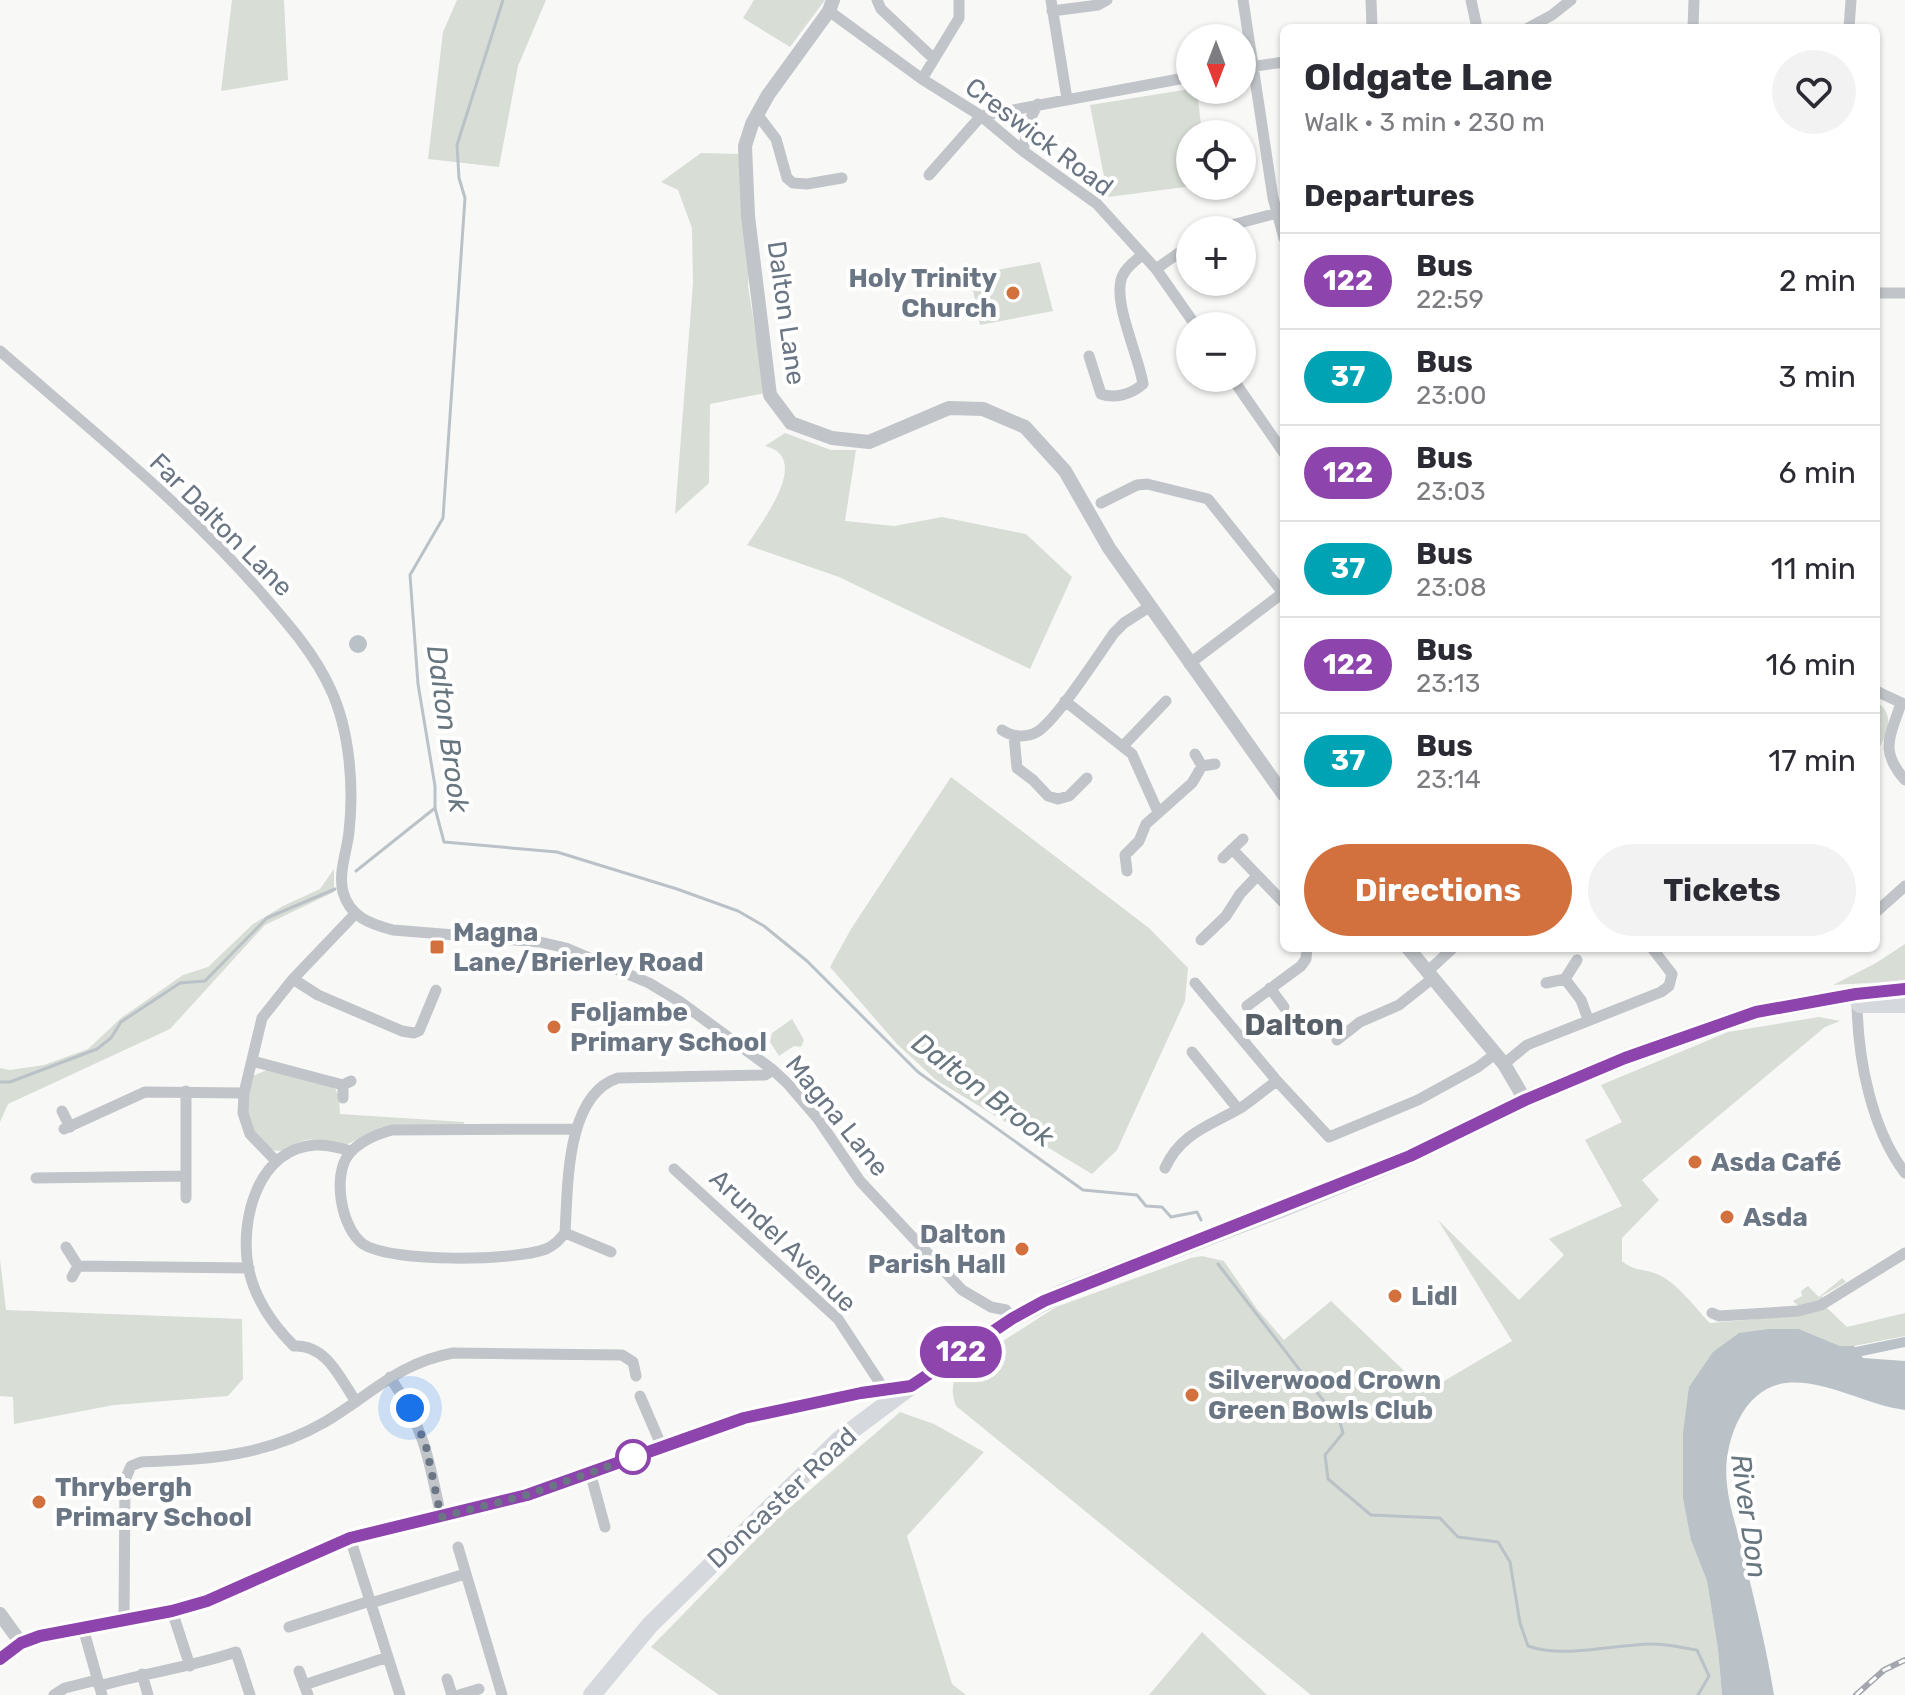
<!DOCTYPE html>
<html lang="en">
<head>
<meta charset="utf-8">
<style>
  :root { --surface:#fff; --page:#f2f2f3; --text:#2b2b33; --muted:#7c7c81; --line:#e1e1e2; --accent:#d2713d }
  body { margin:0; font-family:Rubik,sans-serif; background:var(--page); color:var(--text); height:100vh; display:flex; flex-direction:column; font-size:30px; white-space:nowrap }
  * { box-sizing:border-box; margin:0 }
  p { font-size:26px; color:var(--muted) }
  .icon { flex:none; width:44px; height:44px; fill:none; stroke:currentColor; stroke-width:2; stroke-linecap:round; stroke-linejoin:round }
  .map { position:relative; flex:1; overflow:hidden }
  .details { position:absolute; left:1280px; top:24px; width:600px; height:928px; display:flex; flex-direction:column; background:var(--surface); border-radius:12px; box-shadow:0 2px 6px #0004 }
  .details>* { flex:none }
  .badge { padding:0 16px; border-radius:26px; font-size:28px; line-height:52px }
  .needle { width:52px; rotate:180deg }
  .controls { position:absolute; left:1176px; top:24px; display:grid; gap:16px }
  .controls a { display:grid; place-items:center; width:80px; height:80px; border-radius:50%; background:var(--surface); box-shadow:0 2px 6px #0004; font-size:40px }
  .you { position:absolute; width:40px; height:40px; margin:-20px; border:6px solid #fff; border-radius:50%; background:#1a73e8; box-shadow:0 0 0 12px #1a73e833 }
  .map>.badge { position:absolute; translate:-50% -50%; box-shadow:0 0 0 4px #fff }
  h2 { padding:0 24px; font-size:30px; line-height:72px }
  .round { display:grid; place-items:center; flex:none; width:84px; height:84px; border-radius:42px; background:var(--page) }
  .head { display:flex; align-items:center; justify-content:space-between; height:136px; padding:0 24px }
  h1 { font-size:38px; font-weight:700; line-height:60px }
  .action { display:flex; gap:16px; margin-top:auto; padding:16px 24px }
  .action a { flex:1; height:92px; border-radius:48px; background:var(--accent); color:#fff; font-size:32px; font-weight:700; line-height:92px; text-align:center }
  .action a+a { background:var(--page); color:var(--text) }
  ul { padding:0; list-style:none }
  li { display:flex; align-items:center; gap:24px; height:96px; padding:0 24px; border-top:2px solid var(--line) }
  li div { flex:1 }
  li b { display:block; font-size:30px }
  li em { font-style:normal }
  li .badge { min-width:88px; font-weight:700; text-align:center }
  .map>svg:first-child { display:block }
  .green { fill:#d8ddd6 }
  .water { fill:#bac2c8 }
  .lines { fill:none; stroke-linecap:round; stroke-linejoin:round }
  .stream { stroke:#bac2c8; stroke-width:3 }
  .canal { stroke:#bac2c8; stroke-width:10 }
  .minor { stroke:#c1c4c8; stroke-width:11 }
  .tertiary { stroke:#c1c4c8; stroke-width:14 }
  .primary { stroke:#d5d9dd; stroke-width:18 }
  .rail-casing { stroke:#a3a7ad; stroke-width:6 }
  .rail { stroke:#fff; stroke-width:3; stroke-dasharray:9; stroke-linecap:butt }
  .line-casing { stroke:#fff; stroke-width:18 }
  .line { stroke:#8e44ad; stroke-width:12 }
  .walk { stroke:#6b7684; stroke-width:8; stroke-dasharray:0 14.4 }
  .poi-dot { fill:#d2713d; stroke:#fff; stroke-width:3 }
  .stop-dot { fill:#fff; stroke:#8e44ad; stroke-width:4 }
  .labels { text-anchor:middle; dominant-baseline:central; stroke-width:8; stroke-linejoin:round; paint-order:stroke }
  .street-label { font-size:26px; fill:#6b7684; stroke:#fff }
  .poi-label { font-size:26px; font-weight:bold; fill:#6b7684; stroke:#fff; text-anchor:start }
  .water-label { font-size:28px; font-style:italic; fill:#67767f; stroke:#fff }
  .quarter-label { font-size:30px; font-weight:bold; fill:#58606a; stroke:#fff }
</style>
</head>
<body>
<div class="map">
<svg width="1905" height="1695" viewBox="0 0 1905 1695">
  <rect width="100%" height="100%" fill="#f8f9f7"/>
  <path class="green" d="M232,0H284L288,80L221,91Z
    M457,0H546L518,66L499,167L428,159L443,32Z
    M754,0H825L790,47L743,18Z
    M1190,89L1197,90L1202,134H1190V186H1193L1108,197L1090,105Z
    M701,153L740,154L749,266L748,286L765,393L710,404L709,483L675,514L693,283L692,228L678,190L661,182Z
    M1040,262L1053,311L980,325L970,275Z
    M785,433L831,450H856L845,521L894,526L942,517L1026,534L1072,577L1030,669L839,577L747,545C761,523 813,457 765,446Z
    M1876,702C1896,712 1888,736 1876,752Z
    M951,777L1149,928L1188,968L1185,1001L1117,1150L1092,1174L936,1080L897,1044L830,967L851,929Z
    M334,869V892L265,925L170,1029L8,1104L0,1122V1068L10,1070L44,1065L88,1049L121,1018L183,975L208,967L253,924L283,906L320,889Z
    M1905,944V981L1833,985L1876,963Z
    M1819,1017L1840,1021L1825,1027L1642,1180L1659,1200L1622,1238V1261C1633,1271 1645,1269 1657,1274C1678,1283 1694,1307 1710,1323L1802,1315L1827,1308L1847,1327L1905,1313V1336L1854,1346H1840L1799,1329L1683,1433L1691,1539L1707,1581L1718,1650L1722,1695H1311L956,1406C950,1391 952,1378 964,1366L1056,1307L1191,1258L1202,1256L1224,1261L1257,1309L1284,1340L1331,1301L1419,1385L1444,1381L1512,1341L1438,1220L1519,1300L1564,1255L1549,1239L1622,1206L1585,1140L1622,1122L1601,1085L1728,1032Z
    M792,1019L804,1040L801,1047L794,1046L779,1056L770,1042L772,1033Z
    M267,1070L335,1088L339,1097L340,1114L464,1122V1125L382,1127L346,1145C331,1142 318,1137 302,1141C294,1144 286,1150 278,1151C266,1151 250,1131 247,1120C245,1109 249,1086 253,1076Z
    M0,1259L6,1310L242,1319L243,1379L228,1396L114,1405L14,1424L13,1397L0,1396Z
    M1842,1278L1846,1282L1822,1296V1299L1798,1306L1793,1301L1802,1296L1801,1291L1808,1286L1819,1297Z
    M900,1412L934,1424L984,1452L907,1536L952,1684L966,1695H719L651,1647L773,1522Z
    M1202,1632L1267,1695H1149Z"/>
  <path class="water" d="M349 644a9 9 0 1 1 18 0a9 9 0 1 1-18 0Z
    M1769,1329H1799L1840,1346H1854L1863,1358L1905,1361V1410C1865,1405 1826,1379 1786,1383C1741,1388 1722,1447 1727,1485C1729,1505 1736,1526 1741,1545C1753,1595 1766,1644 1774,1695H1722L1718,1650L1707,1581L1691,1540L1683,1498V1433L1689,1387L1713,1352L1739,1333Z"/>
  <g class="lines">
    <path class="stream" d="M503,0L457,145L459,178L465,198L443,518L410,575L418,684L435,786V808L444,842L557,852L677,889L738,911L764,926L807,961L918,1072L1083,1190L1137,1195L1146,1206L1162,1207L1171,1217L1197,1212L1201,1220
      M356,871L435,808
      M0,1082H10L97,1049L111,1038L121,1022L180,983L205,981L267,918L335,889
      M1218,1264L1326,1404L1338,1415L1343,1433L1325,1455L1328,1479L1371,1515L1440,1518L1458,1537L1498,1542L1510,1562L1520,1623L1528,1646C1564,1659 1614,1644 1653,1644C1668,1644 1683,1648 1697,1650L1709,1676L1698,1695"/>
    <path class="canal" d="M1847,1354L1905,1342"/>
    <path class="minor" d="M877,0L881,9L934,59
      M1051,0L1067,99
      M1243,0L1273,198L1284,238
      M1371,0L1372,28
      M1471,0L1477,28
      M829,11L922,79L981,116L1023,151L1097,204L1156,269L1196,326
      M1052,11L1098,5L1107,0
      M1528,28L1552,15L1571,0
      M1693,28L1694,0
      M1849,28L1851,0
      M1242,68L1284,62
      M922,79L959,18V0
      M757,114L776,139L787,178L793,183L807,184L842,178
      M1023,151L1030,119L1038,104
      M929,175L981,116L1190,77
      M1213,230L1277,213
      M1156,269L1190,245
      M1876,293H1905
      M0,351C90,429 185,505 263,595C288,624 314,653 330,688C350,730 354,787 349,832C347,851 338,873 343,892C350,917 370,924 393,930L540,942L566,948L649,983L679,1001L773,1070L788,1084L818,1119L860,1181L962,1290L991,1307L1006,1310L1013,1318
      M1089,356L1101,394C1115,399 1132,394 1143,384C1139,355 1109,296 1124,273C1128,266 1136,260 1142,255
      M1232,378L1284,453
      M1101,503L1137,485L1147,484L1208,499L1284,594
      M1189,664L1284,592
      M1876,691L1904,704
      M1065,701L1132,754L1158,812
      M1901,703C1890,738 1879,750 1905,780
      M1002,730C1012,737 1026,738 1037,732C1056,721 1099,654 1114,633L1124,623L1149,607
      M1014,736L1017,768L1033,780L1048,796L1058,799L1069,796L1087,778
      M1124,745L1166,701
      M1195,754L1202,766L1215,764
      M1232,849L1284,903
      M1223,858L1243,839
      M1127,871L1125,855L1139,841L1146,824L1192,783L1202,766
      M1876,912L1905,886
      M1201,940L1226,916L1240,894L1257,876
      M1428,971L1453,948
      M293,979L318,995L402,1031L414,1033L419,1031L436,990
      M1565,979L1581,1000L1588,1019
      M1195,983L1277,1081L1329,1137L1418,1100L1478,1067L1495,1054
      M1546,983L1565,979L1577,960
      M1270,988L1284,1007
      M1857,1004C1858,1059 1871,1128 1905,1173
      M1247,1006L1301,966L1306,959L1307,948
      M1337,1040L1360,1022L1399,1005L1433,978
      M1192,1052L1238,1109
      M252,1061L343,1085
      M1504,1064L1527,1045L1661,992L1669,986L1672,974L1652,948
      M186,1091V1198
      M343,1098V1085L351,1081
      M62,1111L70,1127
      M64,1129L145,1092L244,1093
      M576,1129L392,1130C377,1134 360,1141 349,1154C332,1175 341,1228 363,1244C392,1263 514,1261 546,1249C555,1245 559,1240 565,1233C568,1188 565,1095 618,1078L765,1075L773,1070
      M351,1151C339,1148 328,1144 315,1145C258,1149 240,1219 248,1266C254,1298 272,1324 294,1346C326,1344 340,1378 356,1402
      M276,1161L250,1134L243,1113L244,1093L262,1018L293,979L355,914
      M1165,1168C1181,1132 1212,1125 1242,1107C1254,1099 1265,1089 1277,1081
      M674,1169L838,1319L884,1389
      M36,1178L185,1176
      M565,1233L611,1252
      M66,1247L78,1266L72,1277
      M78,1266L249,1268
      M1712,1313L1719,1316L1798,1311L1821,1305L1905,1253
      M390,1377C424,1428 429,1458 441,1517
      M640,1396L662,1447
      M590,1472L605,1527
      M350,1538L400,1695
      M458,1547L502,1695
      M371,1603L465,1574
      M172,1611L190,1666
      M124,1619L125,1480L131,1466L141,1462C208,1459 264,1457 325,1422C371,1395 398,1363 453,1353L622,1355L633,1362L636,1376
      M289,1627L370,1601
      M83,1628L102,1695
      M299,1671L308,1695
      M142,1674L148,1695
      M447,1679L452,1695
      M304,1685L388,1657
      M99,1686C145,1673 191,1667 236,1652L250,1695
      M54,1695L65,1688L97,1680
      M459,1695L479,1689"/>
    <path class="tertiary" d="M833,0L829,11L768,95L752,124L745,146L748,216L770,395L791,423L832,438L869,442L949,408L983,409L1025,427L1065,471L1109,548L1284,795
      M1408,948L1504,1064L1525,1100
      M0,1614L21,1643
      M0,1659L21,1643L40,1636L172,1611L207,1601L350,1538L527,1495L744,1418L884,1389L911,1386"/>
    <path class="primary" d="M1860,1004H1905
      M592,1695L650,1625L840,1439L911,1386L1013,1318L1062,1293L1283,1208L1410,1156L1525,1100L1625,1058L1756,1012L1856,994L1905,989"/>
    <defs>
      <path id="rail" d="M1856,1695L1884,1670L1905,1660"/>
    </defs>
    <use href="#rail" class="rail-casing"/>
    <use href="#rail" class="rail"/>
  </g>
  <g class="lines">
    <defs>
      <path id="line" d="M0,1659L21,1643L40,1636L172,1611L207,1601L350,1538L527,1495L744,1418L861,1393L911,1386L1013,1318L1044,1301L1410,1156L1525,1100L1625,1058L1756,1012L1856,994L1905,989"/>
    </defs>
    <use href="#line" class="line-casing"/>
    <use href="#line" class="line"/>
    <path class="walk" d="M410,1408L426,1446L441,1517L527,1495L638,1456L633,1457"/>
  </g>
  <g class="poi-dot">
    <circle cx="1013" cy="293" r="8"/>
    <rect x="429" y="939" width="16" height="16" rx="4"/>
    <circle cx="554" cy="1027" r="8"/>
    <circle cx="1695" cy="1162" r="8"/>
    <circle cx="1727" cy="1217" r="8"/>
    <circle cx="1022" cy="1249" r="8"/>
    <circle cx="1395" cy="1296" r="8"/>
    <circle cx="1192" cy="1395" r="8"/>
    <circle cx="39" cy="1502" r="8"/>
  </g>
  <circle class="stop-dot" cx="633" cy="1457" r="16"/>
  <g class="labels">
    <g class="street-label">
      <text transform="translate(1039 137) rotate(37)">Creswick Road</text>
      <text transform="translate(786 313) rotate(82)">Dalton Lane</text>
      <text transform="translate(221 525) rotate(45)">Far Dalton Lane</text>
      <text transform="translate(837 1116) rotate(51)">Magna Lane</text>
      <text transform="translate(783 1241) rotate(44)">Arundel Avenue</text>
      <text transform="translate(782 1498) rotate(-43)">Doncaster Road</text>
    </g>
    <g class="poi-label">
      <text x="997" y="278" text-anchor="end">Holy Trinity<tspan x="997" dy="30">Church</tspan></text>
      <text x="453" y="932">Magna<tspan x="453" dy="30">Lane/Brierley Road</tspan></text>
      <text x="570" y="1012">Foljambe<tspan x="570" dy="30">Primary School</tspan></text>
      <text x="1711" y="1162">Asda Café</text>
      <text x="1743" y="1217">Asda</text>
      <text x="1006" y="1234" text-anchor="end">Dalton<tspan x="1006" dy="30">Parish Hall</tspan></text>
      <text x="1411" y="1296">Lidl</text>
      <text x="1208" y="1380">Silverwood Crown<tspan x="1208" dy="30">Green Bowls Club</tspan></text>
      <text x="55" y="1487">Thrybergh<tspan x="55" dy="30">Primary School</tspan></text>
    </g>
    <g class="water-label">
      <text transform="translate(448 729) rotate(82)">Dalton Brook</text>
      <text transform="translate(983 1090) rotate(37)">Dalton Brook</text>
      <text transform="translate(1749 1516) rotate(82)">River Don</text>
    </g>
    <g class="quarter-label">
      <text x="1294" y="1025">Dalton</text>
    </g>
  </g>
</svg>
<div class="controls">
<a><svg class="needle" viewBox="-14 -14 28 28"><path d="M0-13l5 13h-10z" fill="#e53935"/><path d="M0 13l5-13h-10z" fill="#7c7c81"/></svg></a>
<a><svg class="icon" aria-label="locate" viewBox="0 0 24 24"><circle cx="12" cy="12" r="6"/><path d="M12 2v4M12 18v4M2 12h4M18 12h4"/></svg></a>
<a>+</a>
<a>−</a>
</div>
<div class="you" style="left:410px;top:1408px"></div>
<b class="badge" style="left:961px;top:1352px;background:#8e44ad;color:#fff">122</b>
<section class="details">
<div class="head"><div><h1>Oldgate Lane</h1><p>Walk · 3 min · 230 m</p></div><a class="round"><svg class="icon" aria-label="heart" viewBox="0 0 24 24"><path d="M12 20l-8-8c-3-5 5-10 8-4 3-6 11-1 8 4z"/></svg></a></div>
<h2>Departures</h2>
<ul>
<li><span class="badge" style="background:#8e44ad;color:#fff">122</span><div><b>Bus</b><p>22:59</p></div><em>2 min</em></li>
<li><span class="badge" style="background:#00a3b4;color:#fff">37</span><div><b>Bus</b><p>23:00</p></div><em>3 min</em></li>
<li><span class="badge" style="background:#8e44ad;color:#fff">122</span><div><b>Bus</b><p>23:03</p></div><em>6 min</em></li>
<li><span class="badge" style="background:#00a3b4;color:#fff">37</span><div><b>Bus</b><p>23:08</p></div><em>11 min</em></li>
<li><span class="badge" style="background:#8e44ad;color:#fff">122</span><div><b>Bus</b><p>23:13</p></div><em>16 min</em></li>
<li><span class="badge" style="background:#00a3b4;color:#fff">37</span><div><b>Bus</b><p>23:14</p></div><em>17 min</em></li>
</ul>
<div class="action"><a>Directions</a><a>Tickets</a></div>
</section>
</div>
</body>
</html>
